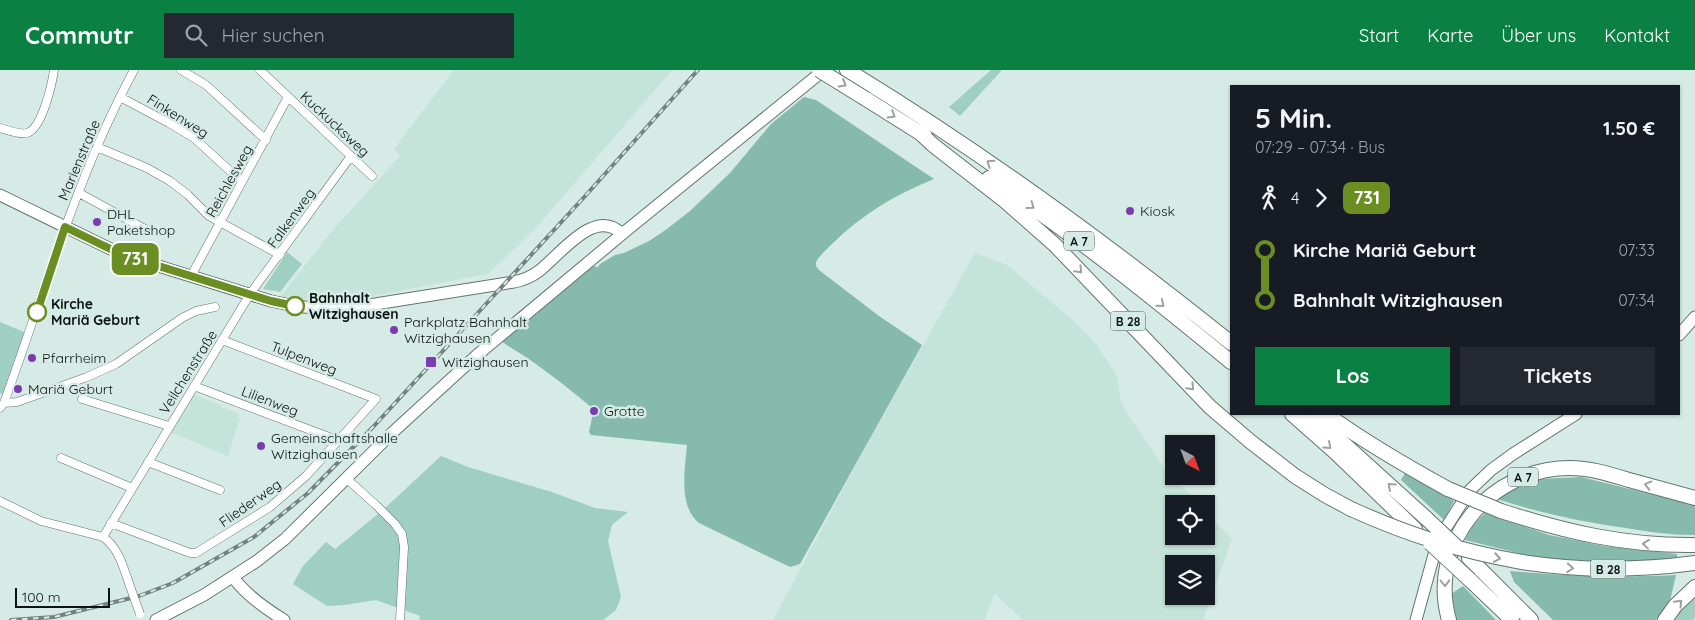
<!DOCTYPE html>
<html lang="de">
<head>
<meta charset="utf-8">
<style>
  :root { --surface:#171b24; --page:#242831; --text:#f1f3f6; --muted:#9ea1a6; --accent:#0b8043 }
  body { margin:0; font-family:Quicksand,sans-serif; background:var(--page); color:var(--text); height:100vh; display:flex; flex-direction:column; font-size:19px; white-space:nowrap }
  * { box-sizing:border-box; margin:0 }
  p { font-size:16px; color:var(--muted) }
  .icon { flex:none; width:28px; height:28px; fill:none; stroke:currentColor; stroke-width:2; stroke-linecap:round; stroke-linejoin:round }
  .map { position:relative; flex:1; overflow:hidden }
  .details { position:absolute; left:1230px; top:15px; width:450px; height:330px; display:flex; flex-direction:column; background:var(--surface); border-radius:0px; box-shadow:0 1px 4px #0004 }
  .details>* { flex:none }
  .badge { padding:0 10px; border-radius:8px; font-size:18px; line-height:32px }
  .needle { width:32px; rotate:139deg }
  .buttons { position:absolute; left:1165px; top:365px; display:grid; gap:10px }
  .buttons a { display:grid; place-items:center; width:50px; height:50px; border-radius:0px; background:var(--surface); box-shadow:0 1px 4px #0004; font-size:25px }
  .scale { position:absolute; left:15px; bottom:12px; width:95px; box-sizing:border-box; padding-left:5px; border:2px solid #0c1411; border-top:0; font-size:14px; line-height:18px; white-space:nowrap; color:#0c1411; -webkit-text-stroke:4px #d6ebe5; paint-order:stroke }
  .map>.badge { position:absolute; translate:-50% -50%; box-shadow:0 0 0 2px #fff }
  .legs { display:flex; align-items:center; gap:8px; height:55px; padding:0 25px; font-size:16px }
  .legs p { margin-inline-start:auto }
  .summary { display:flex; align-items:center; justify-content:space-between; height:85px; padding:0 25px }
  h1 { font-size:28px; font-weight:700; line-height:38px }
  .button { display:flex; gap:10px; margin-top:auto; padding:10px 25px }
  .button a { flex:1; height:58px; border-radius:0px; background:var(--accent); color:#fff; font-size:20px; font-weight:700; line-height:58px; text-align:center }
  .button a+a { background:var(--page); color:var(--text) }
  ul { padding:0 25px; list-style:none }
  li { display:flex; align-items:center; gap:18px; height:50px; font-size:19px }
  li i { display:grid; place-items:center; width:8px; height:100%; margin:0 6px; background:currentColor }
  li i::after { content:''; width:12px; height:12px; margin:-6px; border:4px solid; border-radius:50%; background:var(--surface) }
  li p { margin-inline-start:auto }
  li:first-child i { background:linear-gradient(#0000 50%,currentColor 0) }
  li:last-child i { background:linear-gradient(currentColor 50%,#0000 0) }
  header { display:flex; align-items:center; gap:30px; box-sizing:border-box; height:70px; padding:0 25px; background:var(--accent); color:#fff }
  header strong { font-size:24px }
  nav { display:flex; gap:28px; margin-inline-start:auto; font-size:18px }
  .search { width:350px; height:45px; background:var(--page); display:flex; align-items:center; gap:12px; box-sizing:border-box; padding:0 18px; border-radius:0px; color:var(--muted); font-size:19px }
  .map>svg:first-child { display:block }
  .built { fill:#c4e3d9; fill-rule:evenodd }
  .green { fill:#9ecfc1 }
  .forest { fill:#85baac }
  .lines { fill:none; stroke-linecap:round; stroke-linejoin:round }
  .street-casing { stroke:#61746e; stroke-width:9 }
  .secondary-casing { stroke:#61746e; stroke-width:13 }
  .highway-casing { stroke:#61746e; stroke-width:16 }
  .street { stroke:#fff; stroke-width:8 }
  .secondary { stroke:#fff; stroke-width:11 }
  .highway { stroke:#fff; stroke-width:14 }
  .rail-casing { stroke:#74827e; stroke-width:4 }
  .rail { stroke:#d6ebe5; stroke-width:2; stroke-dasharray:5.5; stroke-linecap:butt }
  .street-bridge-casing { stroke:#61746e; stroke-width:9; stroke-linecap:butt }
  .highway-bridge-casing { stroke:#61746e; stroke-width:16; stroke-linecap:butt }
  .street-bridge { stroke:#fff; stroke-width:8 }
  .highway-bridge { stroke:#fff; stroke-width:14 }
  .oneway { stroke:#9ea1a0 }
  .line-1-casing { stroke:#fff; stroke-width:11 }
  .line-1 { stroke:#6b8e23; stroke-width:8 }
  .poi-dot { fill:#7a3cb1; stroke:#d6ebe5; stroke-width:2 }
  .stop-1-dot { fill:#fff; stroke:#6b8e23; stroke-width:2.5 }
  .labels { text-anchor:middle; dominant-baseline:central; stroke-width:5; stroke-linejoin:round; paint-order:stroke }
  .shield { fill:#d6ebe5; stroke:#495451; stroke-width:1 }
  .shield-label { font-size:12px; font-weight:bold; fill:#0c1411 }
  .street-label { font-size:14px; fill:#0c1411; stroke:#d6ebe5 }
  .poi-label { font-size:14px; fill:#0c1411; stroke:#d6ebe5; text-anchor:start }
  .stop-label { font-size:14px; font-weight:bold; fill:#0c1411; stroke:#d6ebe5; text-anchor:start }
</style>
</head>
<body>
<header>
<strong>Commutr</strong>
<div class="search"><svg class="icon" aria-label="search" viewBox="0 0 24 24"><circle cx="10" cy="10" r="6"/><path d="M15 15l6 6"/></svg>Hier suchen</div>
<nav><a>Start</a><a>Karte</a><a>Über uns</a><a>Kontakt</a></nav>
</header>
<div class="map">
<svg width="1695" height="550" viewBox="0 0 1695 550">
  <rect width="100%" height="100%" fill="#d6ebe5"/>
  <path class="built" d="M454,0H672L536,158L488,204L362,228L325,230L280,227L332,161L400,86L394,79Z
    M975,183L1007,195L1076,253L1097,275L1117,306L1121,330L1125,340L1164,398L1199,434H1174V466H1206V442L1232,469L1203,550H1023L995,524L984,550H773L864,380ZM1174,494H1206V526H1174Z
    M192,324L222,335L221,337L239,344L238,347L240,348L228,386L170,362Z"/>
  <path class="green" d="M991,0H1002L960,46L949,37Z
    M287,182L302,194L280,222L263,219Z
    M0,252L29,264L6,326L0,323Z
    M441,386L468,397L552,422L595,438L628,442L612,455L608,471L621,527L616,540L603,550H419L420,546L376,530L344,535L327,536L293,514L303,496L326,472L335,479L384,439Z
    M1695,527V547L1693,550H1675L1687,532Z"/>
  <path class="forest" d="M804,27L816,30L934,109C896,124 861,145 832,174C826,180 820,185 816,192V196L819,200L879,246L922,275L800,494L790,497L699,453C678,436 685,399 687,375L591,365L589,362L593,343L591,337C572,321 553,306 533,292C521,283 509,278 498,268L586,195L598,197L600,194L615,185L624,183L649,171L667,159L690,141L730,103L771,54Z
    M1405,403L1454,431L1444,450L1401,410Z
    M1581,407L1695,435V465C1671,465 1649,462 1626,458C1582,452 1540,443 1497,429L1513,420L1539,409Z
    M1485,443L1549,465L1604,476L1677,484V490L1609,492L1538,488L1465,470L1473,455Z
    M1510,501C1567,506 1618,508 1676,505L1670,531L1656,550H1553L1514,512Z
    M1463,516L1496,550H1457L1451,524Z"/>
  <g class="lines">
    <defs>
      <path id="street" d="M181,0L206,15L266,70
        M260,0L372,106
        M120,27L169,53L194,68L242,112
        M0,58C8,60 19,65 27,63C42,59 52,14 54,0
        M97,77L147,98L170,111L188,125L209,146L280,185
        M79,123L145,159
        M191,206L288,27
        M194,316L337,370
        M82,329L169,356
        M4,333L17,332L87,307L116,294L182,248L196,241L215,237
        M0,338L4,333C45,221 77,105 134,0
        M61,388L132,418
        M148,392L220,420
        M347,409L377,436L395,454L402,464L404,477L400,550
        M0,431L41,451L103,467C120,479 124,500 131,519
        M111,453L190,483H196L270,437L306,406L376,329L222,270
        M103,467L250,224L351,86"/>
      <path id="secondary" d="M0,125L123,185L271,231L295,236L324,239L350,238L514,212C524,210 531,207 539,201C560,185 595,136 622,164
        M1679,265L1695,247
        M233,507C245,524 266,539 284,550
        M156,550L204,525L257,491L285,469L393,362L476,286L627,160L824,0
        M1416,550L1438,470L1470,420L1491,400L1513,384L1576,344"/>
      <path id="highway" d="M847,0C982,82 1109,175 1231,273
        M866,29L925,66
        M918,61L933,75L1005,131L1055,175L1210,337L1251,372L1295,406L1325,425L1351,439
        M989,108C1074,164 1153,228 1231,292
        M1292,344L1335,382L1415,459
        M1311,344L1427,449
        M1326,344C1365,372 1406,396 1448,419
        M1501,441C1567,462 1625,476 1695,475
        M1469,488L1531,550
        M1522,492C1580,501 1636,501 1695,493
        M1470,510L1512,550
        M1449,550C1427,472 1491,398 1570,398C1590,398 1609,404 1629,410C1651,416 1673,422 1695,428
        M1665,550L1675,536L1695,517"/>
    </defs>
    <use href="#street" class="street-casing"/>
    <use href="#secondary" class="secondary-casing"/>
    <use href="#highway" class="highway-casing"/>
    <use href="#street" class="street"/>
    <use href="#secondary" class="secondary"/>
    <use href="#highway" class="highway"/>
    <defs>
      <path id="rail" d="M11,550L54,547L139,526L173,513L254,467L308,423L374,356L587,124L698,0"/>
    </defs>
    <use href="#rail" class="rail-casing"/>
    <use href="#rail" class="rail"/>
    <defs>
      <path id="street-bridge" d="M131,519L140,544"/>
      <path id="highway-bridge" d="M819,0L866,29
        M1448,419L1501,441
        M1351,439C1409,465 1459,481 1522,492
        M1427,449L1458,478
        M1430,473L1470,510"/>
    </defs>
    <use href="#street-bridge" class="street-bridge-casing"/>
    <use href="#highway-bridge" class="highway-bridge-casing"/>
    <use href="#street-bridge" class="street-bridge"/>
    <use href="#highway-bridge" class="highway-bridge"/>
  </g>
  <defs><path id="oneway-chevron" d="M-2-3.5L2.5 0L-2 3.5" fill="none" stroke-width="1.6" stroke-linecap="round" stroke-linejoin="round" transform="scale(1.25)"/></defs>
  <g class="oneway">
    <use href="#oneway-chevron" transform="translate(843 14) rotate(31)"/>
    <use href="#oneway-chevron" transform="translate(892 45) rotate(31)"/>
    <use href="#oneway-chevron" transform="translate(990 93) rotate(-146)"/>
    <use href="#oneway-chevron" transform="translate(1031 136) rotate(36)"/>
    <use href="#oneway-chevron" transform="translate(1079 200) rotate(46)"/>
    <use href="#oneway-chevron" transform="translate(1161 234) rotate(39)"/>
    <use href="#oneway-chevron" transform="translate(1191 317) rotate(46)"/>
    <use href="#oneway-chevron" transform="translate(1328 376) rotate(42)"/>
    <use href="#oneway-chevron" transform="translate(1648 415) rotate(-165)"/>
    <use href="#oneway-chevron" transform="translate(1391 416) rotate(-138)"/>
    <use href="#oneway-chevron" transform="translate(1646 474) rotate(-174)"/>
    <use href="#oneway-chevron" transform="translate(1497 488) rotate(10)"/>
    <use href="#oneway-chevron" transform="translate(1570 498) rotate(4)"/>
    <use href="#oneway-chevron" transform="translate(1445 513) rotate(89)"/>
    <use href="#oneway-chevron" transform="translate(1679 533) rotate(-47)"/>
  </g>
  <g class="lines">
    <defs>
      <path id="line-1" d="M37,242L65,157L123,185L271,231L295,236"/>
    </defs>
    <use href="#line-1" class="line-1-casing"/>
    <use href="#line-1" class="line-1"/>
  </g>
  <g class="poi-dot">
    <circle cx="1130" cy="141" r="5"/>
    <circle cx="97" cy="152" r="5"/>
    <circle cx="394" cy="260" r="5"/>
    <circle cx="32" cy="288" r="5"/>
    <rect x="425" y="286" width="12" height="12" rx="2.5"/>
    <circle cx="18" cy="319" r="5"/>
    <circle cx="594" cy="341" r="5"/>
    <circle cx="261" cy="376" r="5"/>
  </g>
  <g class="stop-1-dot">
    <circle cx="295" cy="236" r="9"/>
    <circle cx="37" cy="242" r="9"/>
  </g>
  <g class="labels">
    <g class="shield">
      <rect x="1064" y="161.5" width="30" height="19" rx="4"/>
      <rect x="1110.5" y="241.5" width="35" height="19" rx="4"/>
      <rect x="1508" y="397.5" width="30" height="19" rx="4"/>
      <rect x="1590.5" y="489.5" width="35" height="19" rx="4"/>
    </g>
    <g class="shield-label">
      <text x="1079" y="171">A 7</text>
      <text x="1128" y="251">B 28</text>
      <text x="1523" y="407">A 7</text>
      <text x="1608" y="499">B 28</text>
    </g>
    <g class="street-label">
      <text transform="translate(178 46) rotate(32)">Finkenweg</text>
      <text transform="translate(335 54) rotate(43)">Kuckucksweg</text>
      <text transform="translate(79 90) rotate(-67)">Marienstraße</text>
      <text transform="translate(229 111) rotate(-61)">Reichlesweg</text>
      <text transform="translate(291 148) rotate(-54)">Falkenweg</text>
      <text transform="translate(304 288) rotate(21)">Tulpenweg</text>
      <text transform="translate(188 302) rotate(-58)">Veilchenstraße</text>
      <text transform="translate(270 331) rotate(21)">Lilienweg</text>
      <text transform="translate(250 433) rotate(-35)">Fliederweg</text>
    </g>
    <g class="poi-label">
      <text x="1140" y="141">Kiosk</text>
      <text x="107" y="144">DHL<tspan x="107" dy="16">Paketshop</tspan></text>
      <text x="404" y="252">Parkplatz Bahnhalt<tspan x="404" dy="16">Witzighausen</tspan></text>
      <text x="42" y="288">Pfarrheim</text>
      <text x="442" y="292">Witzighausen</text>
      <text x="28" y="319">Mariä Geburt</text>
      <text x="604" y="341">Grotte</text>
      <text x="271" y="368">Gemeinschaftshalle<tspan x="271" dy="16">Witzighausen</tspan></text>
    </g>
    <g class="stop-label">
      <text x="309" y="228">Bahnhalt<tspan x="309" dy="16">Witzighausen</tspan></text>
      <text x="51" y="234">Kirche<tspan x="51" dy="16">Mariä Geburt</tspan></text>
    </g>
  </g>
</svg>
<div class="buttons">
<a><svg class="needle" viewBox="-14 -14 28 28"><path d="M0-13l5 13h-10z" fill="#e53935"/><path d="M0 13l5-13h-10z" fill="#9ea1a6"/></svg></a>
<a><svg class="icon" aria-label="locate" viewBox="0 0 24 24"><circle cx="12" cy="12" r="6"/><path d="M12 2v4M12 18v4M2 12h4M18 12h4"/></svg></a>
<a><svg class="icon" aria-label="layers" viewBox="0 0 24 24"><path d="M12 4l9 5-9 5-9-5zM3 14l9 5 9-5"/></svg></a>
</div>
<div class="scale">100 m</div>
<b class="badge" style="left:135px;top:189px;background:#6b8e23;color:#fff">731</b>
<section class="details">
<div class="summary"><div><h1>5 Min.</h1><p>07:29 – 07:34 · Bus</p></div><b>1.50 €</b></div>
<div class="legs"><svg class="icon" aria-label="walk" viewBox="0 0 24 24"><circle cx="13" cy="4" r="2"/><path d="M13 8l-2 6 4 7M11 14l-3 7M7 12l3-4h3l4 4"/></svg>4<svg class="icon" aria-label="forward" viewBox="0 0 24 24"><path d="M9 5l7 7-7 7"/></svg><b class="badge" style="background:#6b8e23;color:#fff">731</b></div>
<ul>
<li><i style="color:#6b8e23"></i><b>Kirche Mariä Geburt</b><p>07:33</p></li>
<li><i style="color:#6b8e23"></i><b>Bahnhalt Witzighausen</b><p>07:34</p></li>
</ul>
<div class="button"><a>Los</a><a>Tickets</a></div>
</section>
</div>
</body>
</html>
